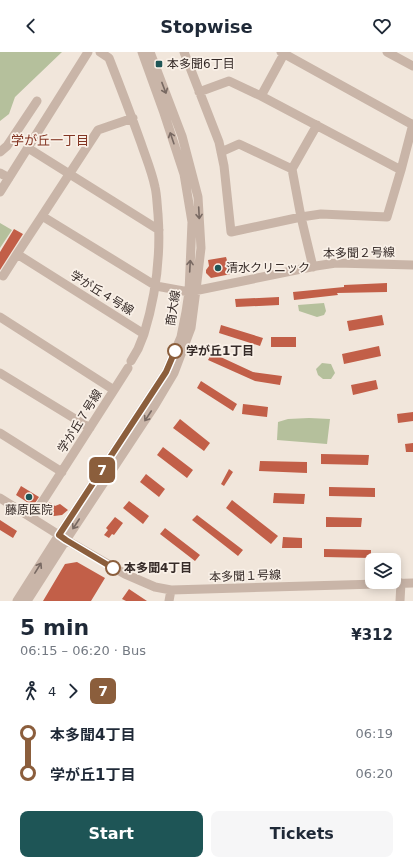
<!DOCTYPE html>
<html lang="en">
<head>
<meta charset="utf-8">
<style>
  :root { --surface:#fff; --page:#f6f6f7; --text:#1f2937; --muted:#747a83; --accent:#1e5556 }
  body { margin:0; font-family:"DejaVu Sans","Noto Sans JP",sans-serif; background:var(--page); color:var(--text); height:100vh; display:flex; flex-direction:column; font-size:15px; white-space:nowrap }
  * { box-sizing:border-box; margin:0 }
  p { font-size:13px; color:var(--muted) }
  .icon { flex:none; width:22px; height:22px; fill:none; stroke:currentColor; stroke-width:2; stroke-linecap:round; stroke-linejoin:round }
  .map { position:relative; height:549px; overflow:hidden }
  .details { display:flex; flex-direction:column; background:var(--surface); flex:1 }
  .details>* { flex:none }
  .badge { padding:0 8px; border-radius:6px; font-size:14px; line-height:26px }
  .controls { position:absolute; left:365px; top:501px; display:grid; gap:8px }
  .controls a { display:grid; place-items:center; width:36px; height:36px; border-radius:8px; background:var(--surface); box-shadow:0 2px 10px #0003; font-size:20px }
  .map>.badge { position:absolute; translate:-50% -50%; box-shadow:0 0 0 2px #fff }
  .legs { display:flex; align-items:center; gap:6px; height:44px; padding:0 20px; font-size:13px }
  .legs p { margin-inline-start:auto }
  .head { display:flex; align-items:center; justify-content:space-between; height:68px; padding:0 20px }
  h1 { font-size:22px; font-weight:700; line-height:30px }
  .action { display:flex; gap:8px; margin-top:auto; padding:8px 20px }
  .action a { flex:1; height:46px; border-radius:8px; background:var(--accent); color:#fff; font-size:16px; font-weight:700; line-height:46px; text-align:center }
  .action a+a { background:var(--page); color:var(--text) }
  ul { padding:0 20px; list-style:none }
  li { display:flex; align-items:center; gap:14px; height:40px; font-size:15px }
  li i { display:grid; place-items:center; width:6px; height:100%; margin:0 5px; background:currentColor }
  li i::after { content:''; width:10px; height:10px; margin:-5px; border:3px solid; border-radius:50%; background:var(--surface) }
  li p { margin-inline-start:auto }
  li:first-child i { background:linear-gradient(#0000 50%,currentColor 0) }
  li:last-child i { background:linear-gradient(currentColor 50%,#0000 0) }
  header { display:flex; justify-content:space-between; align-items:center; height:52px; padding:0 20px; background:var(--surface); font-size:18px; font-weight:700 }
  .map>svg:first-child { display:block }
  .green { fill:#b5c09c }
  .building { fill:#c25f48 }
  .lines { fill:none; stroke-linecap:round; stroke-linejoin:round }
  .minor { stroke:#c9b5a8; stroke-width:9 }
  .oneway { stroke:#786962 }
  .line-1-casing { stroke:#fff; stroke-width:9 }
  .line-1 { stroke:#8b5e3c; stroke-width:6 }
  .poi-dot { fill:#1e5556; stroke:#f9f0e7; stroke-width:1.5 }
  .stop-1-dot { fill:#fff; stroke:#8b5e3c; stroke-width:2 }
  .labels { text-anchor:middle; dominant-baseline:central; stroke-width:3.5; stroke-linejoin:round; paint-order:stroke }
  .poi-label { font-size:12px; fill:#362b28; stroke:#f9f0e7; text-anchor:start }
  .street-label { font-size:12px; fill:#362b28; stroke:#f9f0e7 }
  .stop-label { font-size:12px; font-weight:bold; fill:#362b28; stroke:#f9f0e7; text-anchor:start }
  .neighbourhood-label { font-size:13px; fill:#823523; stroke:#f9f0e7 }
</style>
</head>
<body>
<header><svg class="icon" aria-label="back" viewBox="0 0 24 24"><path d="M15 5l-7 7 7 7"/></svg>Stopwise<svg class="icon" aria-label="heart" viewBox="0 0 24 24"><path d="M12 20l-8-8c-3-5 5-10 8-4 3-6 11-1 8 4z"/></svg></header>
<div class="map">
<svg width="413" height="549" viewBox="0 0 413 549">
  <rect width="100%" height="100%" fill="#f1e6db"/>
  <path class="green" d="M0,0H62L15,45L9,62L0,69Z
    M0,171L12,178L0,196Z
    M324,251L326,259L324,263L317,265L299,259L298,253Z
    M322,311L331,312L335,321L331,327H323L318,323L316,317Z
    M309,366L330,367L327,392L277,388L278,370L288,367Z"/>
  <path class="building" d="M14,177L23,182L0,218V200Z
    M226,205L231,222L211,226L206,221V218L209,214L208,208Z
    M387,231V240L337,241L338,243L294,248L293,240L344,235V233Z
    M279,245V253L236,255L235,247Z
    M382,263L384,273L349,279L347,269Z
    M221,273L263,286L260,294L219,281Z
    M271,285H296V295H271Z
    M379,294L381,304L344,312L342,302Z
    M212,301L253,320L282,324L280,333L255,329L208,308Z
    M376,328L378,337L353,343L351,333Z
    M201,329L237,352L233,359L197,336Z
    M243,352L268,355L267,365L242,362Z
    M413,360V369L398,371L397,362Z
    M180,367L210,391L204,399L173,376Z
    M413,391V400H406L405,392Z
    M163,395L193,418L187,426L157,403Z
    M321,402L369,403L368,413L321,412Z
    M260,409L307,410V421L259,419Z
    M229,417L233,420L224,434L221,432Z
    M146,422L165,437L159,445L140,430Z
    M21,434L39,445L33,454L16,443Z
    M329,435L375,436V445L329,444Z
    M274,441L305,442L304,452L273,451Z
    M232,448L278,484L271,492L226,456Z
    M129,449L149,464L143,472L123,456Z
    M49,450L55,454L60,452L68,458L62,463L54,464L49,463L43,459Z
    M197,463L243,498L238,504L192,468Z
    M115,465L123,471L114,483L112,482L109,486L104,483L108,478L106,476Z
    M326,465L362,466L361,475H326Z
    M0,468L17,479L13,486L0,478Z
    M165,476L200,503L195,509L160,482Z
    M283,485L302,486V496H282Z
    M324,497L371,498V506L324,505Z
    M77,510L105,526L91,549H43L65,512Z
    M129,537L147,549H126L122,547Z"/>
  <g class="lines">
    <path class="minor" d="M100,0L109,6C120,34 131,63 141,91C146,106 152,120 155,135C157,143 157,153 158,162C161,203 156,243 144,282L17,202L42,164L98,78L133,66
      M184,0L219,90L224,114L231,180L301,165L321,162L387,165L401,118L413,72
      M281,0L413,73
      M387,0L413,14
      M199,40L229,29L261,44L401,118
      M261,44L285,0
      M28,96L159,178
      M0,100L7,94L37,49
      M221,100L239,92L292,117
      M0,121L9,126
      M0,140L88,0
      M42,164L156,234L189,240L316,214L336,211L413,213
      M313,215L301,165L292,117L317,73
      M3,224L17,202
      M0,265L114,338L32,466
      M131,309L138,297L144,282
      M0,321L90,376
      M114,338L128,316
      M0,381L62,420
      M0,446L59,483L66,488L125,522L155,535L171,538L413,531
      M17,549L59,483L166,320L181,285L186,260L189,240L192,170L184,122L164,61L142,0
      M27,549L66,488L155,353L174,321L191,276L196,238L201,196L198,145L182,84L150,0
      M169,549L171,538
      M400,549L401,531"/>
  </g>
  <defs><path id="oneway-shaft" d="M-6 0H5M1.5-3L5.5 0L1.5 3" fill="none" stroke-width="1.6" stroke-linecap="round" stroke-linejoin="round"/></defs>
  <g class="oneway">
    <use href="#oneway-shaft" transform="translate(164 36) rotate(69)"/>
    <use href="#oneway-shaft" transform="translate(172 86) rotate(-109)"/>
    <use href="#oneway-shaft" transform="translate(199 161) rotate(87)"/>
    <use href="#oneway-shaft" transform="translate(190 214) rotate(-87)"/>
    <use href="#oneway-shaft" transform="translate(148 364) rotate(123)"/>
    <use href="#oneway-shaft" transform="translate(76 472) rotate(123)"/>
    <use href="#oneway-shaft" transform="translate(38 516) rotate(-58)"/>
  </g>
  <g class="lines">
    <defs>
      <path id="line-1" d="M113,516L66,488L59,483L166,320L175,299"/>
    </defs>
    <use href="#line-1" class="line-1-casing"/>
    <use href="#line-1" class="line-1"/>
  </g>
  <g class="poi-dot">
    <rect x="155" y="8" width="8" height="8" rx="2"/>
    <circle cx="218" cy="216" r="4"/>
    <circle cx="29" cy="445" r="4"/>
  </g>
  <g class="stop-1-dot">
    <circle cx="175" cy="299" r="7"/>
    <circle cx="113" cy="516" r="7"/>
  </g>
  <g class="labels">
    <g class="poi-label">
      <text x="167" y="12">本多聞6丁目</text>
      <text x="226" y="216">清水クリニック</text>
      <text x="29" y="458" text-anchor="middle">藤原医院</text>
    </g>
    <g class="street-label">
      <text transform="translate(359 201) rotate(-1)">本多聞２号線</text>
      <text transform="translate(102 241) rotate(32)">学が丘４号線</text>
      <text transform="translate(173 256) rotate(-81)">商大線</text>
      <text transform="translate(80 369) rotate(-58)">学が丘７号線</text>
      <text transform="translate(245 524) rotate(-2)">本多聞１号線</text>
    </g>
    <g class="stop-label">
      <text x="186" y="299">学が丘1丁目</text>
      <text x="124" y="516">本多聞4丁目</text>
    </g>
    <g class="neighbourhood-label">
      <text x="50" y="88">学が丘一丁目</text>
    </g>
  </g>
</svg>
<div class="controls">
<a><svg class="icon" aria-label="layers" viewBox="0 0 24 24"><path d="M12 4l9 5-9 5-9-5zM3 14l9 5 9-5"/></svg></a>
</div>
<b class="badge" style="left:102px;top:418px;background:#8b5e3c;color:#fff">7</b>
</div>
<section class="details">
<div class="head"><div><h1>5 min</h1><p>06:15 – 06:20 · Bus</p></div><b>¥312</b></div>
<div class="legs"><svg class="icon" aria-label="walk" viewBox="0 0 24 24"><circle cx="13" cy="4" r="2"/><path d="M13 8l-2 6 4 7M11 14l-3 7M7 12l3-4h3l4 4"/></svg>4<svg class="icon" aria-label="forward" viewBox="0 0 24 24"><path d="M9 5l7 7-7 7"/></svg><b class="badge" style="background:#8b5e3c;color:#fff">7</b></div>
<ul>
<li><i style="color:#8b5e3c"></i><b>本多聞4丁目</b><p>06:19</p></li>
<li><i style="color:#8b5e3c"></i><b>学が丘1丁目</b><p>06:20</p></li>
</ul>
<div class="action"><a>Start</a><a>Tickets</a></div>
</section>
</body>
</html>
